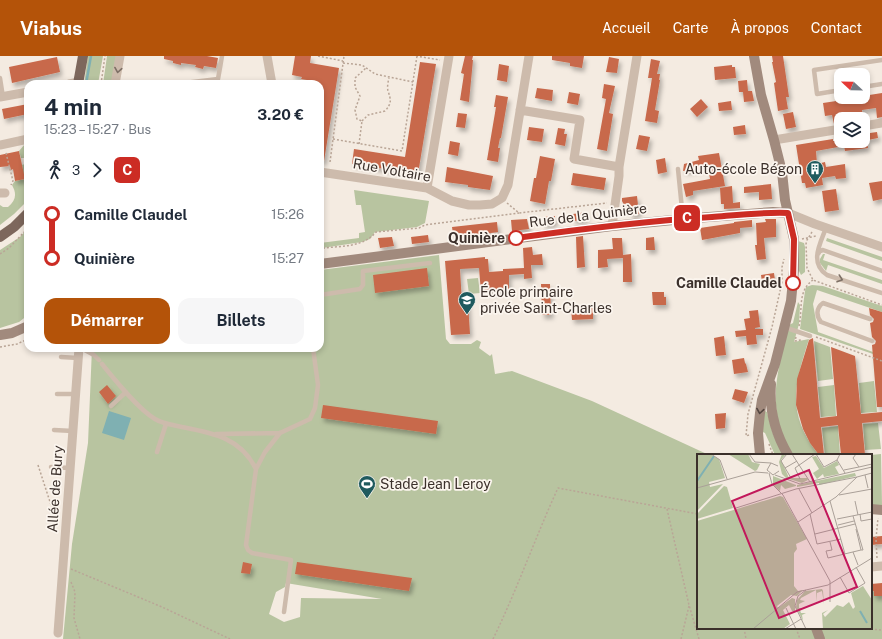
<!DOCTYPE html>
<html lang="fr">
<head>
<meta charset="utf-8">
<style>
  :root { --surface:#fff; --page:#f6f6f7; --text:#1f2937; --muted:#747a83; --accent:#b45309 }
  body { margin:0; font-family:"Public Sans",sans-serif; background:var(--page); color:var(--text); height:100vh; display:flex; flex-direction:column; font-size:15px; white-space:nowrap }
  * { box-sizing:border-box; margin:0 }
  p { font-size:13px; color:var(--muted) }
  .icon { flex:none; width:22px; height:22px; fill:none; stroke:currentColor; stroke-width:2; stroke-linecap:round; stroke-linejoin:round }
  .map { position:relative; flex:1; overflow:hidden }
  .side { position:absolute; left:24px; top:24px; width:300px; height:272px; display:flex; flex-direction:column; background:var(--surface); border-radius:12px; box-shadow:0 2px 6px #0003 }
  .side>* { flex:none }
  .badge { padding:0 8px; border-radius:6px; font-size:14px; line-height:26px }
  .needle { width:26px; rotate:292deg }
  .fabs { position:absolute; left:834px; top:12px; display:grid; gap:8px }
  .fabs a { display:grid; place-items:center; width:36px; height:36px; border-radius:8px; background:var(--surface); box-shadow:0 2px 6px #0003; font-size:20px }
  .map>.badge { position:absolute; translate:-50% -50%; box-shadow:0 0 0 2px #fff }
  .legs { display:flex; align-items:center; gap:6px; height:44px; padding:0 20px; font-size:13px }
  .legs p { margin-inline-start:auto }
  .headline { display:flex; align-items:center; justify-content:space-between; height:68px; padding:0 20px }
  h1 { font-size:22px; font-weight:700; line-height:30px }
  .action { display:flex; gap:8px; margin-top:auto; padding:8px 20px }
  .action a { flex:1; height:46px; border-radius:12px; background:var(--accent); color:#fff; font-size:16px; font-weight:700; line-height:46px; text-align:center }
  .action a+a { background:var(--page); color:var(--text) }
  ul { padding:0 20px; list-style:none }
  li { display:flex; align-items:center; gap:14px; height:44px; font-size:15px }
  li i { display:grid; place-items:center; width:6px; height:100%; margin:0 5px; background:currentColor }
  li i::after { content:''; width:10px; height:10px; margin:-5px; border:3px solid; border-radius:50%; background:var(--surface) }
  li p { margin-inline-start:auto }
  li:first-child i { background:linear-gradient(#0000 50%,currentColor 0) }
  li:last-child i { background:linear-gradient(currentColor 50%,#0000 0) }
  header { display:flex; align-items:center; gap:24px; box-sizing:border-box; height:56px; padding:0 20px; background:var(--accent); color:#fff }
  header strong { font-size:19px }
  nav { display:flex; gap:22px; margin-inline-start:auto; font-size:14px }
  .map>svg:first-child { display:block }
  .green { fill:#b8c4a0; fill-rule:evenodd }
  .water { fill:#7fb0b2 }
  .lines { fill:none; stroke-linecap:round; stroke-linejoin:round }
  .stream { stroke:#7fb0b2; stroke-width:2.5 }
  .building { fill:#c8694b; filter:url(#shadow) }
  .path { stroke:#b9a596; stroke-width:1.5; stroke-dasharray:2 2; stroke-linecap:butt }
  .lane { stroke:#cdbbac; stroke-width:4.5 }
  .street { stroke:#cdbbac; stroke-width:9 }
  .secondary { stroke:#a18a7d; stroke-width:10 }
  .primary { stroke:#7d675c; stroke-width:10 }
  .oneway { stroke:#7d6f65 }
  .oneway2 { stroke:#544640 }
  .line-1-casing { stroke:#fff; stroke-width:9 }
  .line-1 { stroke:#cc2c24; stroke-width:6 }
  .stop-1-dot { fill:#fff; stroke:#cc2c24; stroke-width:2 }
  .labels { text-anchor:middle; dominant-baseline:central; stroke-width:3.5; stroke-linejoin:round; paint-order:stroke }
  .poi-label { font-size:14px; fill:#3b302b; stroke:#fbf5ee; text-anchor:start }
  .street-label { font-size:14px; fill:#3b302b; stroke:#fbf5ee }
  .stop-label { font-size:14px; font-weight:bold; fill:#3b302b; stroke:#fbf5ee; text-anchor:end }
  .inset-river { fill:none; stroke:#7fb0b2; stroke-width:2 }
  .inset-road { fill:none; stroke:#aaa098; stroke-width:1 }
  .view { fill:#c2185b; fill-opacity:0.15; stroke:#c2185b; stroke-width:2 }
  .inset-edge { fill:none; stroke:#3b302b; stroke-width:2 }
</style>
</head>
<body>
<header>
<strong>Viabus</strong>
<nav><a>Accueil</a><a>Carte</a><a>À propos</a><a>Contact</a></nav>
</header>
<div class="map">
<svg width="882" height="583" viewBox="0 0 882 583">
  <defs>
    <filter id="shadow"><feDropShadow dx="2.5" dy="4" stdDeviation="2" flood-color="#0004"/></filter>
  </defs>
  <rect width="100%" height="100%" fill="#f4ebe1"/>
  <path class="green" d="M88,0H103L98,28H84Z
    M107,0H118L113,28H103Z
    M25,88H28V144L14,158L0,169V149L3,151H8C16,144 17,138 12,129L15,125L24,123L22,109L28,107L27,102H21L19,95Z
    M354,134L429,145L425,167L417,171L375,176L370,183L362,186L322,192L320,193V187L359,182V177L365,176L361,149H356Z
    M28,172V212L27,225H28V259L19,266L0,272V194L20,181Z
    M827,182L882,201V205L826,185Z
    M798,185L804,187L805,191V216L801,219L799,215Z
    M823,198H825L823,204L882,224V228L828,209L826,215L820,207V203Z
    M439,199L446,283L450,288H471L477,284L481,286L479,292L490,300L492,298L495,318L512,315L592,345L709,399H698V572H871V536L874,535V540H882V583H63L72,488L88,387L92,292H320V214ZM286,527L382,543L301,542L300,561L284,566L269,558L276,536L285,531Z
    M478,222L480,237L469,238L467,223Z
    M812,229L823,230L882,250V256L817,234L813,248L818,276L873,296V298L800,273L805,235L806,231Z
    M798,246L800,249L799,268L794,286L809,283C794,330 786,358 819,399H792C765,352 777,318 789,269L793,267Z
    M814,285L830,291L833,323L818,325Z
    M874,325L877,356L861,357L859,327Z
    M834,329L836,360L821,361L818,331Z
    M765,355L767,356L773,378L783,399H775L765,377L761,375L763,357Z
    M878,367L881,393L865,394L863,368Z
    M838,370L840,399H825L822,372Z
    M881,398L882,449H871V399Z"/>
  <path class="water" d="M109,355L131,362L124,384L102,377Z"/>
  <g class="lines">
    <path class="stream" d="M86,28L91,0"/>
  </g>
  <path class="building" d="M164,0H207L218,2L216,12L204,10L203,13L195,11L196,9L181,7V9L173,7V5L164,3Z
    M295,0H311L310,7L339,12L324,105H320V28L318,27L319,26L301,23L302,21L292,19Z
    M465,0H473L472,4H473L469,46L460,44L464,18L461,17Z
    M552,0H584L582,12L570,10V7L552,4Z
    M772,0H783L789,41H786L788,53L778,55L774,27L776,26L772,6H773Z
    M57,1L60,16L12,27L9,11Z
    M609,1L619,3L617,17L606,16Z
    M651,3L660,5L657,18H660L659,24H660L655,54L659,55L657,67L645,65L652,22H648Z
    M420,6L436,8L418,118L352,108L354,93L405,101Z
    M499,8L509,10L507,26L497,24Z
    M732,9V11H735L736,22L715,24L714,11Z
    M747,24L748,35H752L754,45L744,46L743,36H739L738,25Z
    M604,28L615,30L609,57L613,58L607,95L597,93L606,43L602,42Z
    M537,32L553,34L552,45L535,42Z
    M569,36L580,38L578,49L567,47Z
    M882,37V61L877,62L876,52L862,54L863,63H855L854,56L840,58L841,67L834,68L832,59L825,60L823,47L863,41V40Z
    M496,39L508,41L501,82H500L498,92H500L498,106L487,104L496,51H494Z
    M701,43L708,51L697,61L690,53Z
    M731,45L732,54L719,55L718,47Z
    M28,48V58L4,63L2,53Z
    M793,56L796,71L786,73L783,58Z
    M458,57L467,58L465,72L456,71Z
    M745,69L746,78L734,79L733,71Z
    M529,71L544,73L542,86L527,84Z
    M558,72L565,73L564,78H567L565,90L555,88Z
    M877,76L878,82L863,85V78Z
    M639,79L650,81L647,95L636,93Z
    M833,83V85H867L868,92L845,95L844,90L816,95L817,108L825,106L826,111L845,108L846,122L836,123L835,120L822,122L823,129L806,132L805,127H802L796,89Z
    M450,85L460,87L458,100L448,98Z
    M19,95L25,123L15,125L13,113L11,114L10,110L0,111V99Z
    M719,97L725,130L693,135V139L686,141L683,128L710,123L708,111L683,115L684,108L699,104L698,100Z
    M540,100L555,103L551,125H549L545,148L530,145L534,122H536Z
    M665,102L667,116L658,118L656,104Z
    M447,111L493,120L490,134L468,131V129L445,126Z
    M573,117L606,122L604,134L571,129Z
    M882,125V143L873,145L869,127Z
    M771,128L772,143L759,144V136L744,137V131Z
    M732,130L733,147L740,146V152L724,153V148H721L720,132Z
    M836,133L839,154L825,156L822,135Z
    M637,140L639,158L630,159V151H625L622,145V142Z
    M586,156V163L574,165L573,158Z
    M555,160V167L544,169L543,161Z
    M527,163L529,173L512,175L511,164Z
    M765,163H776V181L764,182L766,203L757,204L755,189H757L756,167L766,166Z
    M752,164V171L740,172V177L702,184L700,172L734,167V166Z
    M497,166L498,176L475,179V181L466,182L465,180L462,181L461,177L453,178L452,171Z
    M428,179L429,186L412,188L411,181Z
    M583,180L585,211L577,212L576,181Z
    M392,181L394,190L380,192L378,182Z
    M654,181L655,194H646V182Z
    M612,182H622L623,199L631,198L632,226H623V202L607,203L608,211L598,212V194L613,193Z
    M532,191L533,199L542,198L543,209H531L532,222L524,223V218L509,219V234L481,236L479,212L460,213L462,247H468L470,278L451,279L445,205L485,201V203H488L489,216L503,215V213L524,212L523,192Z
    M427,212L429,230L375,237L373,219Z
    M774,217L775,224L762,226L761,219Z
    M541,228H550L551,259H542Z
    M652,236H664V241H666V249H653Z
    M593,251V263L572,264L571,252Z
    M869,252L882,256V351H877L872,289L875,288L876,285L872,281L870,267L873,266L874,263L870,259Z
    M758,254L760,271L755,272V273H763V279H756L757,288L747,289L746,280L736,281L735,275L746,274L744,263L750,262L749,255Z
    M724,280L726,299L716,300L714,282Z
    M813,282L820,362L837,360L831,291L855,300L861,358L882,356V365L862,367L865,399H841L838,369L821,371L824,399H819L810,387L803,373L796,349L797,323L809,284Z
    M744,302L745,307L746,308L748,316L734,318L732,304Z
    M107,329L116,340L108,348L99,336Z
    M735,333L748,336L744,347L732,343Z
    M323,349L438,365L436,378L321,362Z
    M726,357L725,372L716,373L715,358Z
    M882,480V488L871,489V481Z
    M243,506L252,508L250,518L241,517Z
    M297,506L412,522L409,535L295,518Z
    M882,527V540H874V535L871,536V528Z"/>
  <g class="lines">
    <path class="path" d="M318,0L343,5
      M416,0L440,4
      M343,7L362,9L375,18L413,26
      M101,28L105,0
      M362,65L368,59L385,55C392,47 391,44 388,35C387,31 388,26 389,22
      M333,83L402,95L417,0
      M359,88L362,65L357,63L355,54L360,40L355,31V22L366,12
      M6,97L13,125L11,129
      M330,106L344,0
      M507,147L519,157L607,147
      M812,176L807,184L806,188L807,212L813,224L882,249
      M802,183L816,180
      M320,195L324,192C342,190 364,191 376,176L419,172L425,169L519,157
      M0,198L9,192L28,172
      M799,270C803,254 797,235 813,224
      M796,281L795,285L801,284
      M816,281L882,305
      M0,291L17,288L28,283
      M749,379L746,380L748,358L772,271L782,226V211L784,203
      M769,388L773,399
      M38,409L52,452L58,465
      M667,453L689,549L699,583
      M877,502L876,483L878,462
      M71,513L162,551L230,583
      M71,526L75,536L74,562L80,583
      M744,572L746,583
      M796,572L800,583
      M835,572L870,573L882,574
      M493,583C517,534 535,482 558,432L698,458
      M681,583L689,550"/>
    <path class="lane" d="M0,22L3,41
      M176,28L218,23L222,0
      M863,31L882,28
      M841,34L817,38L814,14L882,4
      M678,113L683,163
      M826,172C820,188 809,207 827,219L882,237
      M818,198L820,195L823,194L882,215
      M320,239L360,233L363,229V215L430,207
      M870,263L823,247C816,252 816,260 821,266L872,285
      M784,271L810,280
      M81,292L94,299L99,304
      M61,301L78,302
      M102,308C115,324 138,353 155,363C163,368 173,369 182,371C213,377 241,382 256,413L246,489L248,494L252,497L291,504L284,556
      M57,338H75
      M111,350L126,336
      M54,374L73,375
      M216,378L280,377L310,363L315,352L318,329L313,292
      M157,396L166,368
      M51,411L70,412
      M256,413L265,396L280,377"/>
    <path class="street" d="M267,0L272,28
      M69,28L79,26
      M115,28L120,0
      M0,41L28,36
      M520,54L580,64L574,103L619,111
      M863,70L882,67
      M774,84L841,73
      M0,89L28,83
      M320,116L427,132L452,145L469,149H480L492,148L502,142L508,129L529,0
      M427,132L449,0
      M0,137H5
      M788,157L815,168L882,191
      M612,170L619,120V111L637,0
      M871,511L882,510
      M58,577L79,292"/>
    <path class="secondary" d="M754,0L761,39L774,84L782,116L785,144L794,183V214L791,245L775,308L762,344L760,357L758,377L760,399
      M320,208L612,170L683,163L773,156L788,157
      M0,279L12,277L28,270
      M771,328C769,353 775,377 788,399
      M871,453L882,454
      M816,572L820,583"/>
    <path class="primary" d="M78,28L83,0
      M0,181L14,171L28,157"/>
  </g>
  <defs><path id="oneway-chevron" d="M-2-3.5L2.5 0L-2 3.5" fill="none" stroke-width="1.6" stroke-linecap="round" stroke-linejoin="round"/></defs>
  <g class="oneway">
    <use href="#oneway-chevron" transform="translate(118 14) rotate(99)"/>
    <use href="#oneway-chevron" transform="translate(840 223) rotate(19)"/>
  </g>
  <use class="oneway2" href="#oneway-chevron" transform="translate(760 355) rotate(99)"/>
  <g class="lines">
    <defs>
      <path id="line-1" d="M516,182C581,173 646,165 712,161C737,159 763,156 788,157L794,183L793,227"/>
    </defs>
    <use href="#line-1" class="line-1-casing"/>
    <use href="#line-1" class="line-1"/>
  </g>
  <defs>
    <symbol id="building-pin" viewBox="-11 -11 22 30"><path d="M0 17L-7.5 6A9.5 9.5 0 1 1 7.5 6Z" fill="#1f5a5e" stroke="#fbf5ee"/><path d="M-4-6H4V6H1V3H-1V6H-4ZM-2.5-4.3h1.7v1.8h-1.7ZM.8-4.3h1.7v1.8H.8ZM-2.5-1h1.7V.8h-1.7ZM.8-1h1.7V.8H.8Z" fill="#fff"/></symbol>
    <symbol id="school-pin" viewBox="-11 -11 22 30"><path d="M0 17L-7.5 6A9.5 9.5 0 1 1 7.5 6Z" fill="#1f5a5e" stroke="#fbf5ee"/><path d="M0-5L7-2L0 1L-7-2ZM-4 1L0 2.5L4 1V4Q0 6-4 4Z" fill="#fff"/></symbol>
    <symbol id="stadium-pin" viewBox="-11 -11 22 30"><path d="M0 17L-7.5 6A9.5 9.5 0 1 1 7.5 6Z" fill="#1f5a5e" stroke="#fbf5ee"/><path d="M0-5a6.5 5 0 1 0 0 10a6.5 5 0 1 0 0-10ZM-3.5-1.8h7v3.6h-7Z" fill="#fff"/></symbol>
  </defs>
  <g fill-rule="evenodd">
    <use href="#building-pin" x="805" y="103" width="20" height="27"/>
    <use href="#school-pin" x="457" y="234" width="20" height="27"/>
    <use href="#stadium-pin" x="357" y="418" width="20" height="27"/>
  </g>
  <g class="stop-1-dot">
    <circle cx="516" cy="182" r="7"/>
    <circle cx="793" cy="227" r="7"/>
  </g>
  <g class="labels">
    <g class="poi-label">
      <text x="802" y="113" text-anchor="end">Auto-école Bégon</text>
      <text x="480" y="236">École primaire<tspan x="480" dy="16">privée Saint-Charles</tspan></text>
      <text x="380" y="428">Stade Jean Leroy</text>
    </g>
    <g class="street-label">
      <text transform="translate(392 114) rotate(10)">Rue Voltaire</text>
      <text transform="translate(588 159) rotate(-7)">Rue de la Quinière</text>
      <text transform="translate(55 433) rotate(-86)">Allée de Bury</text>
    </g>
    <g class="stop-label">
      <text x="505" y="182">Quinière</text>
      <text x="782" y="227">Camille Claudel</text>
    </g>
  </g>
  <g transform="translate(697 398)">
    <rect width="175" height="175" fill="#f4ebe1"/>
    <path d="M0,0H13L22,5L28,24L12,28L13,33L26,30L0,57ZM31,0H51L55,8L63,10L60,16L58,17ZM85,0H89L84,6L92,24H110L111,26L105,29L89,24L85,20L82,8ZM119,2L127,14L140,7L142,11L138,13L142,20L127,23L126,20L120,25L116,19L122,15L115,3ZM158,19L159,22L122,31V29L100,33V31ZM76,22L99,31V32L88,35L84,31L83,37L76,31ZM27,32L30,33L36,54L0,65V60ZM83,42L86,43L110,85L99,90L100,95L97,99V132L101,137L106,136L100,142L94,141L80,152L81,154L95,144L98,145V157H95L92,151L86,156L93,170L86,175H0V67ZM166,132L175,146V175H126L125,159L131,156L126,160L128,163L140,151L146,153L152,148L156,155L158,153L154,139ZM125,135L126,137L127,150L125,137L120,139V148L119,136L104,144L103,146L108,147L102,150V154H107L103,156L104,159H109L105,161L106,167L99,153L100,146L108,137Z" fill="#b8c4a0"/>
    <path class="inset-river" d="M0,27L17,2M163,157L170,169"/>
    <path class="inset-road" d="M14,0L23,6L30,25M52,0L58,8L74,9M90,0L84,7L94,24M95,0L113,28M119,0L127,13L140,6M143,0L140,6L148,19M159,0L156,4L162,13L175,10M81,12L74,9L70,16L76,21L82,17M88,14L100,7M147,16L162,13M72,19L75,30L86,41L133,127V148M78,21L103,30L175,13M168,21L171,34M103,25L98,14L118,0M0,34L58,18L71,19M102,35L115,59M142,41L175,35M133,47L148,100M158,47L161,61M39,54L99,35L160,23M113,60L120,90L144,85M163,60L164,67L175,65M156,62L166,96H164L159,75M140,65L175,58M101,68L139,43L160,23L175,19M141,71L157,67M118,80L158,70M133,88L135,96L129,97L131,104L164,96M156,98L161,111M143,123L152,139L168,129L159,113M89,154L99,175M56,175L100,138L131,131L175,104M88,175L104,165M109,175L98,152L101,142L109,136"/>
    <path class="view" d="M112,16L160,133L82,164L35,47Z"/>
    <rect width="175" height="175" class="inset-edge"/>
  </g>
</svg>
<div class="fabs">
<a><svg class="needle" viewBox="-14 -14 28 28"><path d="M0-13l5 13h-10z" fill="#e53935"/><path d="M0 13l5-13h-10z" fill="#747a83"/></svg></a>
<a><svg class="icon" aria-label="layers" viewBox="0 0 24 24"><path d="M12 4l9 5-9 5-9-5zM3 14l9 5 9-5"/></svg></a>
</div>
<b class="badge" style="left:687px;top:162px;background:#cc2c24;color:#fff">C</b>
<section class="side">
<div class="headline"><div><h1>4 min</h1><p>15:23 – 15:27 · Bus</p></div><b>3.20 €</b></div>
<div class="legs"><svg class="icon" aria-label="walk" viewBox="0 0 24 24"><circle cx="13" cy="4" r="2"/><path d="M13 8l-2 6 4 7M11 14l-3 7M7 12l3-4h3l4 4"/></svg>3<svg class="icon" aria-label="forward" viewBox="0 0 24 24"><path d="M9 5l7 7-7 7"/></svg><b class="badge" style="background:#cc2c24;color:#fff">C</b></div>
<ul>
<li><i style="color:#cc2c24"></i><b>Camille Claudel</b><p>15:26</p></li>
<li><i style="color:#cc2c24"></i><b>Quinière</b><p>15:27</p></li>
</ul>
<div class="action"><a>Démarrer</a><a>Billets</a></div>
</section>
</div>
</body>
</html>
